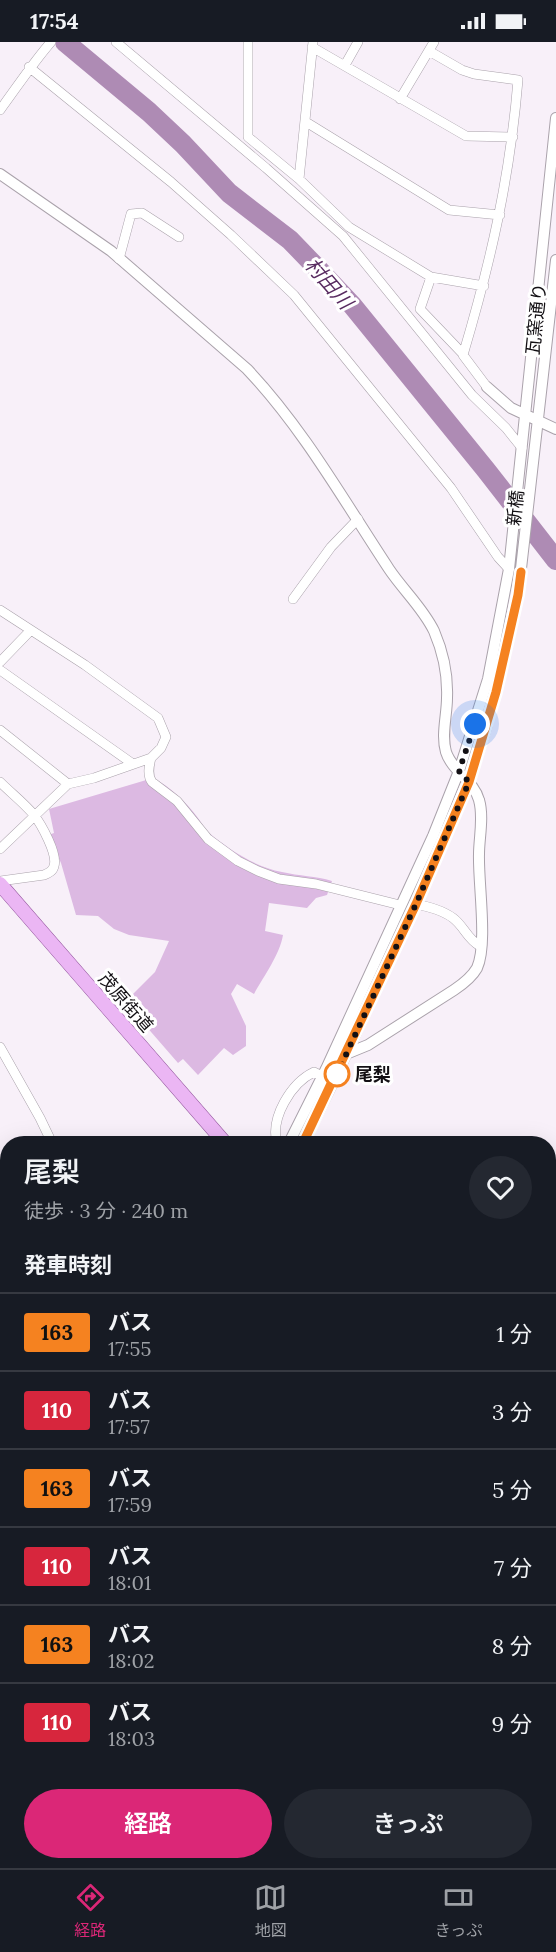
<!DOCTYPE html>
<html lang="ja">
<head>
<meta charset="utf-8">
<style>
  :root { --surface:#171b24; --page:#242831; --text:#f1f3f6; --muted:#9ea1a6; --line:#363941; --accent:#db2777 }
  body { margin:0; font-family:Lora,"Noto Sans JP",serif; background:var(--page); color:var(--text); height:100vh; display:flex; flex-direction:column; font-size:22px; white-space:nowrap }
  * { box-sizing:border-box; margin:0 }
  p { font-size:20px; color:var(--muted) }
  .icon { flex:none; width:33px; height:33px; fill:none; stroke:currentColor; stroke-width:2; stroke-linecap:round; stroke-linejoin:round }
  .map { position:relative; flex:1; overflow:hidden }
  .side { position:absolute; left:0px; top:1094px; width:556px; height:734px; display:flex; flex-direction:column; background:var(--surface); border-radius:24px 24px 0 0; box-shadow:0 6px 24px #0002 }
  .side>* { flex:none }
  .badge { padding:0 12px; border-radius:4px; font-size:21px; line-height:39px }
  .you { position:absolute; width:30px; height:30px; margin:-15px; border:4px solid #fff; border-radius:50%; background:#1a73e8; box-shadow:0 0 0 9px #1a73e833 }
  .map>.badge { position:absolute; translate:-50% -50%; box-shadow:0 0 0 3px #fff }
  h2 { padding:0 24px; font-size:22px; line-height:54px }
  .round { display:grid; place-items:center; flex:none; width:63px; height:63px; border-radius:32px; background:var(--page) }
  .overview { display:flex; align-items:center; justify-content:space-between; height:102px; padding:0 24px }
  h1 { font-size:28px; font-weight:600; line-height:45px }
  .action { display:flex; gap:12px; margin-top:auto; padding:12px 24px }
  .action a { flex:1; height:69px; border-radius:36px; background:var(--accent); color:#fff; font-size:24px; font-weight:600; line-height:69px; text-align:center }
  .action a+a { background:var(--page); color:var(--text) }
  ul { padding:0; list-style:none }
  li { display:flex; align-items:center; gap:18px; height:78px; padding:0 24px; border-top:2px solid var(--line) }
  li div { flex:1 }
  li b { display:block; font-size:22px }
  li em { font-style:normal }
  li .badge { min-width:66px; font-weight:700; text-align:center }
  .status { display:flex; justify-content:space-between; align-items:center; height:42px; padding:0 30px; background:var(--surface); direction:ltr }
  .status svg { height:16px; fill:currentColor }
  .menu { display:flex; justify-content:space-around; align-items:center; height:84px; border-top:2px solid var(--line); background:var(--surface); font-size:16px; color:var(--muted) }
  .menu a { display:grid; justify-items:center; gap:3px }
  .menu .active { color:var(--accent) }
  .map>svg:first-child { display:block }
  .green { fill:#dcb9e2 }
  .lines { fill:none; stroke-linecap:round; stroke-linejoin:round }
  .river { stroke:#ae8bb4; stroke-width:20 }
  .minor-casing { stroke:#aaa2ab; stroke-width:10 }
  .tertiary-casing { stroke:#aaa2ab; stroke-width:12 }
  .primary-casing { stroke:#975ca1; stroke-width:15 }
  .minor { stroke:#fff; stroke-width:9 }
  .tertiary { stroke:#fff; stroke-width:10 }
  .primary { stroke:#ebb6f4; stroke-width:14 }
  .line-casing { stroke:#fff; stroke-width:14 }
  .line { stroke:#f58220; stroke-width:9 }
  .walk { stroke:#131014; stroke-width:6; stroke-dasharray:0 10.8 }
  .stop-dot { fill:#fff; stroke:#f58220; stroke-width:3 }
  .labels { text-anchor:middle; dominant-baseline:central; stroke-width:6; stroke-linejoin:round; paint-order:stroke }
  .street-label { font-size:18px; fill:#131014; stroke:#fff }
  .stop-label { font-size:18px; font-weight:bold; fill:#131014; stroke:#fff; text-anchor:start }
  .water-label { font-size:20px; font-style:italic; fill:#582b60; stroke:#fff }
</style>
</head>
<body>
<div class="status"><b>17:54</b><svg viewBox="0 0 49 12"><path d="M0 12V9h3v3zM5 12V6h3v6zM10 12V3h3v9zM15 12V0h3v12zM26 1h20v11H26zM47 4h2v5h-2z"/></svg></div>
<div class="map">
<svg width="556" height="1826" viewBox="0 0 556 1826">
  <rect width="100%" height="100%" fill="#f8f0f9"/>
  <path class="green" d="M153,736C171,745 186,760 198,776C202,781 204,787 209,791C230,808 255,825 282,830C299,834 316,834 332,839L327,853L316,856L307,866L269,861L265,889L283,893C280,912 264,934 254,952L237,942L231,952L246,984V1004L233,1013L224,1006L198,1033L183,1017L178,1021L125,960L155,930L169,899L129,893L114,887L98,874L76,873L61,821L48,793L54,791L49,767Z"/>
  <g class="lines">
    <path class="river" d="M65,0L149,70L183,102L229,151L290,198L318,227L352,263L486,428L556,518"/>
    <defs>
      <path id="minor" d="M116,0L266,126L343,194L472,353L506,386L522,406
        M248,0V95L299,137L349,185L431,235L484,244
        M312,5L466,94L513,95
        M429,9L462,28L474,32L518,38C510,135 491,219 463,313L487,345
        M345,23L358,0
        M29,25L171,140L231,193L294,253L451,446L498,515L509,527
        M400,57L434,0
        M0,68C17,45 32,22 51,0
        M306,80L449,168L500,173
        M299,137L313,0
        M119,217L131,172L142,171L179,195
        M431,235L420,267L463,312
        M293,557L331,505L358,477
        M0,568L85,623L158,676L166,695L161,706L151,716L94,736L68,742L0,807
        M0,620L30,589
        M0,628L133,722
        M0,688L68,742
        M151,716C149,724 147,733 152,740L177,759L208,797L238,819L258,829L279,837L316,842L400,863
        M0,740C11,751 24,761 34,773C41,782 58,812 54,824C53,829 49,831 44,833L0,839
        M416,862C429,865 442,868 453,876C464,884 467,897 480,904
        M0,1005L40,1076L52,1101
        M277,1101C270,1076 291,1041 314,1030L322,1034
        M0,1218L8,1221
        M549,1341L556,1337
        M0,1407L8,1409
        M0,1502L8,1474
        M0,1816L8,1793
        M394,1820L397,1826
        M231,1826L243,1822L262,1820"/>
      <path id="tertiary" d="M0,132L111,209L247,327C303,386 344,459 389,527C403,548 423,566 434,589C443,610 448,633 447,656C447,673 441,693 446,710C452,729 474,739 479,758C484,775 479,796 479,812C478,841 488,902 477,926C472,935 463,942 454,948L368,1003L346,1012
        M487,345L511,366L556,387
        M289,1101L326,1027L433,794L459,729L488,637L509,527L556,76
        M303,1101L337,1032L445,796L469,740L486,686L518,553L556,218
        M0,1734L8,1717
        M0,1758L8,1741
        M549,1766L556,1780"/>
      <path id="primary" d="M0,842L225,1101
        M549,1404L556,1410"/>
    </defs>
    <use href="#minor" class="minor-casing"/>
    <use href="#tertiary" class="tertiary-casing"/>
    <use href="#primary" class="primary-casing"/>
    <use href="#minor" class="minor"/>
    <use href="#tertiary" class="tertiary"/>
    <use href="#primary" class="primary"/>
  </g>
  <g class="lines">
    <defs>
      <path id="line" d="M303,1101L416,862L469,740L496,650L518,553L521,530"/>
    </defs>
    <use href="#line" class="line-casing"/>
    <use href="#line" class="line"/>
    <path class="walk" d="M337,1032L416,862L469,740L459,729L475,682"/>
  </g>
  <circle class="stop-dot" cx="337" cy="1032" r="12"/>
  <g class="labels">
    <g class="street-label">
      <text transform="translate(536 277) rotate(-84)">瓦窯通り</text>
      <text transform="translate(515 466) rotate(-84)">新橋</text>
      <text transform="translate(126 960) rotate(49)">茂原街道</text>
    </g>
    <g class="stop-label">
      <text x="355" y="1032">尾梨</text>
    </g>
    <g class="water-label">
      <text transform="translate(329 241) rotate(49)">村田川</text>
    </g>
  </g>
</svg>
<div class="you" style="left:475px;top:682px"></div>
<section class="side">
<div class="overview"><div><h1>尾梨</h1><p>徒歩 · 3 分 · 240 m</p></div><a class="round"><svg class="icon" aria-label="heart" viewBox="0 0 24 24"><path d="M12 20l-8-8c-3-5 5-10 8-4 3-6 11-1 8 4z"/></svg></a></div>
<h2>発車時刻</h2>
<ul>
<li><span class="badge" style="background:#f58220;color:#111">163</span><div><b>バス</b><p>17:55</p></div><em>1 分</em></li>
<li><span class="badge" style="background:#d7263d;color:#fff">110</span><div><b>バス</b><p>17:57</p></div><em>3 分</em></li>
<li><span class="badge" style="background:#f58220;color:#111">163</span><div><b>バス</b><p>17:59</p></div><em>5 分</em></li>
<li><span class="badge" style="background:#d7263d;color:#fff">110</span><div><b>バス</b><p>18:01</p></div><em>7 分</em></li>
<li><span class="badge" style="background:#f58220;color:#111">163</span><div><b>バス</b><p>18:02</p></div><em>8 分</em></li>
<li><span class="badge" style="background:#d7263d;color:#fff">110</span><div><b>バス</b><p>18:03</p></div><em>9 分</em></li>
</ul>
<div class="action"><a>経路</a><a>きっぷ</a></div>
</section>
</div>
<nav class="menu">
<a class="active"><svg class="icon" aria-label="directions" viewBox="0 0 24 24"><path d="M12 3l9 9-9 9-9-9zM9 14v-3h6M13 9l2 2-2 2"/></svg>経路</a>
<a><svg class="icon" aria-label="map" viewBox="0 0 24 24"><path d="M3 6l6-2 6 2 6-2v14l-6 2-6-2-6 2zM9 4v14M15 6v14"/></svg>地図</a>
<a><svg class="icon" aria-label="tickets" viewBox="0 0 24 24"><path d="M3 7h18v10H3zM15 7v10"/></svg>きっぷ</a>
</nav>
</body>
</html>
